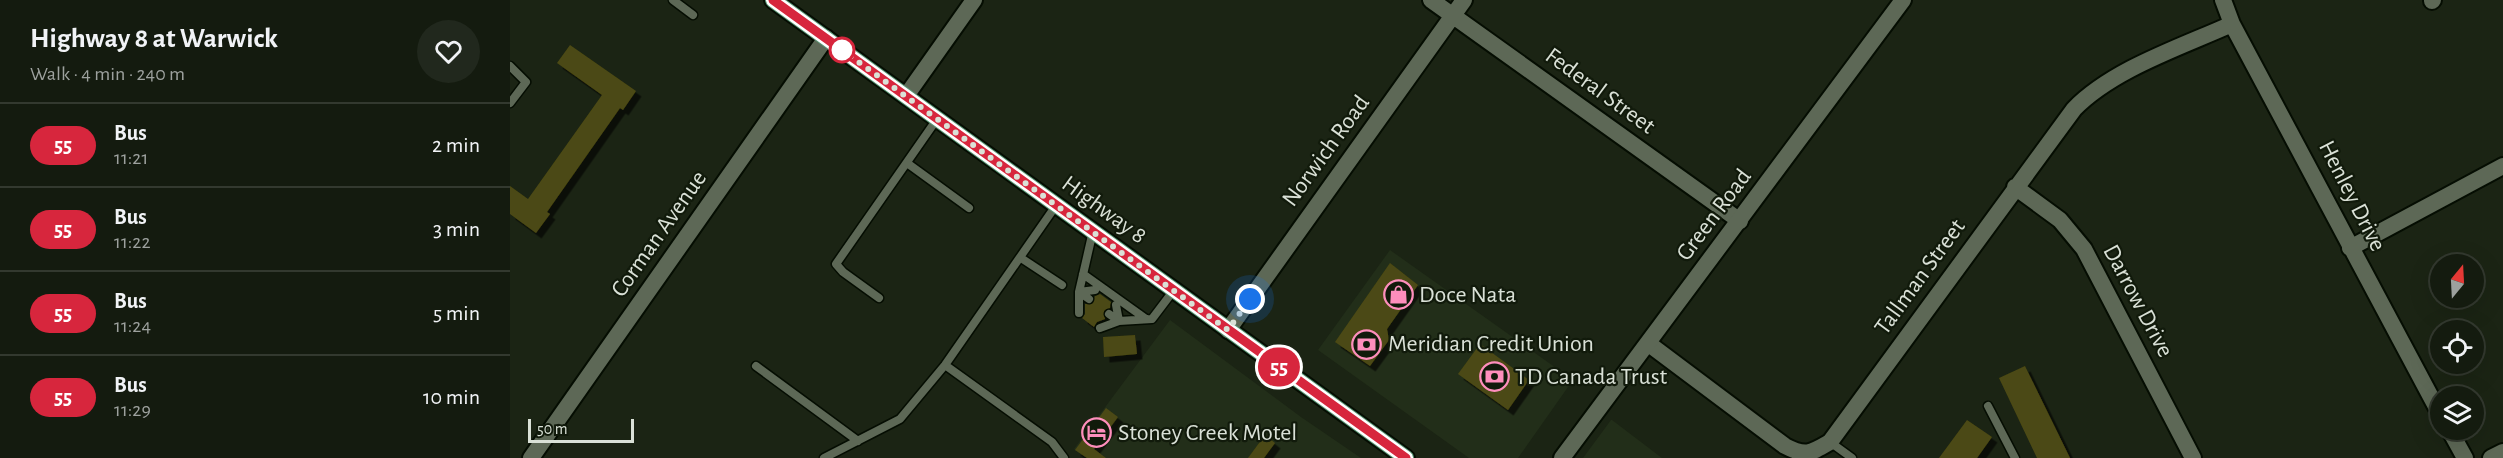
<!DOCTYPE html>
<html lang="en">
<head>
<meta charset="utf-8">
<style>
  :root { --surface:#141b0f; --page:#21281d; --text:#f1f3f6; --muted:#9da19e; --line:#33392f }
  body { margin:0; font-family:"Alegreya Sans",sans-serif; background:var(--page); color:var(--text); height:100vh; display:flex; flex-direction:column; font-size:22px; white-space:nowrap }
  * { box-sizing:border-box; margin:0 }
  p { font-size:20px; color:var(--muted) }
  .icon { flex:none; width:33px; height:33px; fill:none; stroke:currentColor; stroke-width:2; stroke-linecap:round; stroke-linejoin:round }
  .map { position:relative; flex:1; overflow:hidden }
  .side { display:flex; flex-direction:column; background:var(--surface); width:510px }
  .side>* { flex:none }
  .badge { padding:0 12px; border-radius:20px; font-size:21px; line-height:39px }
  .needle { width:39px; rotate:18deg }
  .buttons { position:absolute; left:1920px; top:254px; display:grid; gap:12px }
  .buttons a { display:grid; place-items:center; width:54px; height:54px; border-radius:50%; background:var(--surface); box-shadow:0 6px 24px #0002,0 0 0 2px var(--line); font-size:30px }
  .scale { position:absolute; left:18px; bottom:15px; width:106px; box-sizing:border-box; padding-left:6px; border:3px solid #dae1d7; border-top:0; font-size:16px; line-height:21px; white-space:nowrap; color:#dae1d7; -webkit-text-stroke:4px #111a0b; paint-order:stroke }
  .you { position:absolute; width:30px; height:30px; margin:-15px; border:4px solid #fff; border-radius:50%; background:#1a73e8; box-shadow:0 0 0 9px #1a73e833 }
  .map>.badge { position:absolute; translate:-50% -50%; box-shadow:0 0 0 3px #fff }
  .round { display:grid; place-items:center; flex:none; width:63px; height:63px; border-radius:32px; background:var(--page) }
  .headline { display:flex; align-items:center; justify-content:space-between; height:102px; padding:0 30px }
  h1 { font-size:28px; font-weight:600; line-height:45px }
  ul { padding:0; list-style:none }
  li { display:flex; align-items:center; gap:18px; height:84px; padding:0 30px; border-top:2px solid var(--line) }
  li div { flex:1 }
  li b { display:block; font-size:22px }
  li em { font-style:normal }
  li .badge { min-width:66px; font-weight:700; text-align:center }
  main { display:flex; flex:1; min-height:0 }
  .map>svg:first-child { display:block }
  .built { fill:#222e19 }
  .building { fill:#4c4913; filter:url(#shadow) }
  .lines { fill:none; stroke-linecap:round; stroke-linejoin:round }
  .service-casing { stroke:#050d02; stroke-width:11 }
  .minor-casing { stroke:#050d02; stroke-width:20 }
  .tertiary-casing { stroke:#050d02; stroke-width:20 }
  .primary-casing { stroke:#050d02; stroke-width:20 }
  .service { stroke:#5d6856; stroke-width:8 }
  .minor { stroke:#5d6856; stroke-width:16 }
  .tertiary { stroke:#5d6856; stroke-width:16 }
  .primary { stroke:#5b9977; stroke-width:16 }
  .line-casing { stroke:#fff; stroke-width:14 }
  .line { stroke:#d7263d; stroke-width:9 }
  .walk { stroke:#dae1d7; stroke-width:6; stroke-dasharray:0 10.8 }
  .stop-dot { fill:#fff; stroke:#d7263d; stroke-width:3 }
  .labels { text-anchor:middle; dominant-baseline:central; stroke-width:4.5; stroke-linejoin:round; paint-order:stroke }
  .street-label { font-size:24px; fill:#dae1d7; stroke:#111a0b }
  .poi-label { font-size:24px; fill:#dae1d7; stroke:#111a0b; text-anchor:start }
</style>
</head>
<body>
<main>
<section class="side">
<div class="headline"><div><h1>Highway 8 at Warwick</h1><p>Walk · 4 min · 240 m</p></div><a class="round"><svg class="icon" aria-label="heart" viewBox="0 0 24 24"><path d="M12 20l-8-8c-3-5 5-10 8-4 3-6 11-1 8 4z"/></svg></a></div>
<ul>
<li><span class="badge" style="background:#d7263d;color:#fff">55</span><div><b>Bus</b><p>11:21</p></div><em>2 min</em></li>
<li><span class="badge" style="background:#d7263d;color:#fff">55</span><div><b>Bus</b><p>11:22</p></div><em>3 min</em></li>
<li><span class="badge" style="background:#d7263d;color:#fff">55</span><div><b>Bus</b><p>11:24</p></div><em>5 min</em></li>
<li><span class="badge" style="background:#d7263d;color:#fff">55</span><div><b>Bus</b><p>11:29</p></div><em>10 min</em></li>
</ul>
</section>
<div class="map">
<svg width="1993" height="458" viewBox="0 0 1993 458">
  <defs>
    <filter id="shadow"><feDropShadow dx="5.5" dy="5.5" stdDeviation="0" flood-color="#0009"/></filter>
  </defs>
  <rect width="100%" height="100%" fill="#1b2414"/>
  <path class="built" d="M880,250L1063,380L1008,458H959L808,350Z
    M660,320L791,417L851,458H576L564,449Z
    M1101,420H1102L1152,458H1073Z"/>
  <path class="building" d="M60,45L126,91L113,110L110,108L37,212L40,214L26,233L0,214V186L18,199L92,95L47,63Z
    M880,263L908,285L877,329L879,340L860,366L825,342Z
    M590,294L601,302L600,308L594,311L595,319L587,322L584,327L572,318L575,314V304H582L585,296Z
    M625,335L627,354L594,357L593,337Z
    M970,344L1019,380L998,410L948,374Z
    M1515,366L1560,458H1527L1489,378Z
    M596,408L608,417L584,449L596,458H577L565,450Z
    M1457,420L1482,437L1467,458H1429Z
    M755,435L765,443L754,458H738Z"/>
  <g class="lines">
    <defs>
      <path id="service" d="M163,0L183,15
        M0,66L16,82L0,103
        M397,163L459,208
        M511,258L552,285
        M573,274L636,319
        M569,292V313
        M569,292L585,290
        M369,298L333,272L326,264L427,119
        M579,299L569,292L583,231
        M606,305L609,321
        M599,314L609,321L642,319L664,290
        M590,328L609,321
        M435,365L542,442L554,458
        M246,366L348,441
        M1478,406L1505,458
        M1320,442L1342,458
        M314,458L390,419L435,365L547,204"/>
      <path id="minor" d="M921,0L1230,221
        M1713,0L1722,24L1930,414
        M1922,1L1923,0
        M396,96L464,0
        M1505,187L1550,220L1574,249L1683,458
        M1840,248L1993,166
        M718,330L954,0
        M1139,344L1275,446C1296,457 1301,453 1320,442L1564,109C1603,69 1671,47 1722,24
        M1939,429L1955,458
        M21,458L316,38
        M1981,458L1993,452"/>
      <path id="tertiary" d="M1052,458L1393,0"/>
      <path id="primary" d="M263,0L896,458"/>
    </defs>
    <use href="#service" class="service-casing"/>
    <use href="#minor" class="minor-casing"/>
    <use href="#tertiary" class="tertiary-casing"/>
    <use href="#primary" class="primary-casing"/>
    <use href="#service" class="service"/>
    <use href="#minor" class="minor"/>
    <use href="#tertiary" class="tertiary"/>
    <use href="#primary" class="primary"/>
  </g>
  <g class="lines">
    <defs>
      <path id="line" d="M263,0L896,458"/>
    </defs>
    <use href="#line" class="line-casing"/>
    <use href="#line" class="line"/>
    <path class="walk" d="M332,50L718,330L740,299"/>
  </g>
  <defs>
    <symbol id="shop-ring" viewBox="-11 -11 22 22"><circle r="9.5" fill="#111a0b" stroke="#fe8ebc" stroke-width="1.5"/><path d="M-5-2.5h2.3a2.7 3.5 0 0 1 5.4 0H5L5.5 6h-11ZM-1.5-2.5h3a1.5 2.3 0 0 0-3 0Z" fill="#fe8ebc"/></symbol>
    <symbol id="bank-ring" viewBox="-11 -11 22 22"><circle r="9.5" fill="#111a0b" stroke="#fe8ebc" stroke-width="1.5"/><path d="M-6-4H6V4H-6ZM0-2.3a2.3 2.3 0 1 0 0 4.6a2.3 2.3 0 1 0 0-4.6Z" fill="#fe8ebc"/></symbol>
    <symbol id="hotel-ring" viewBox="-11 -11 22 22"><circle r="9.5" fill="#111a0b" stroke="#fe8ebc" stroke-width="1.5"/><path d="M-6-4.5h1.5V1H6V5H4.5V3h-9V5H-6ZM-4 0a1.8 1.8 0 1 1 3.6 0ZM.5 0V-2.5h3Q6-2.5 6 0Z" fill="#fe8ebc"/></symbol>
  </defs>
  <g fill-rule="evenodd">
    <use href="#shop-ring" x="872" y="278" width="33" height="33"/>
    <use href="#bank-ring" x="840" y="328" width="33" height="33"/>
    <use href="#bank-ring" x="968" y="360" width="33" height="33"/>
    <use href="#hotel-ring" x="570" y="416" width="33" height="33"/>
  </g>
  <circle class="stop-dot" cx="332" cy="50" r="12"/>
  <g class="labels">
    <g class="street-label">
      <text transform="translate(1090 91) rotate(36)">Federal Street</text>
      <text transform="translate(816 151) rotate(-54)">Norwich Road</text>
      <text transform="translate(1842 196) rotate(63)">Henley Drive</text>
      <text transform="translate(594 210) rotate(36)">Highway 8</text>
      <text transform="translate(1204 215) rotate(-53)">Green Road</text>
      <text transform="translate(149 234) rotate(-55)">Corman Avenue</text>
      <text transform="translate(1410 277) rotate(-54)">Tallman Street</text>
      <text transform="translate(1628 301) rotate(62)">Darrow Drive</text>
    </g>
    <g class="poi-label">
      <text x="909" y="295">Doce Nata</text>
      <text x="878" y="344">Meridian Credit Union</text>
      <text x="1005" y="377">TD Canada Trust</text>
      <text x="608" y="433">Stoney Creek Motel</text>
    </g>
  </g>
</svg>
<div class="buttons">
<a><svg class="needle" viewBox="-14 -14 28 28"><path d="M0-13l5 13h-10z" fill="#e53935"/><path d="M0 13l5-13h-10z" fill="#9da19e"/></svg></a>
<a><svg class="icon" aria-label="locate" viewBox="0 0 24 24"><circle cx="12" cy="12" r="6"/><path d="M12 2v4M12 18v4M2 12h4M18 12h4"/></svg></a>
<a><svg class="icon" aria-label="layers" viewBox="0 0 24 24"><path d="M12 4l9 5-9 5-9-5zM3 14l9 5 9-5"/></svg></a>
</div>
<div class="scale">50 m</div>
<div class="you" style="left:740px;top:299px"></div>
<b class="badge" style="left:769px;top:367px;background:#d7263d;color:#fff">55</b>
</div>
</main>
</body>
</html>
